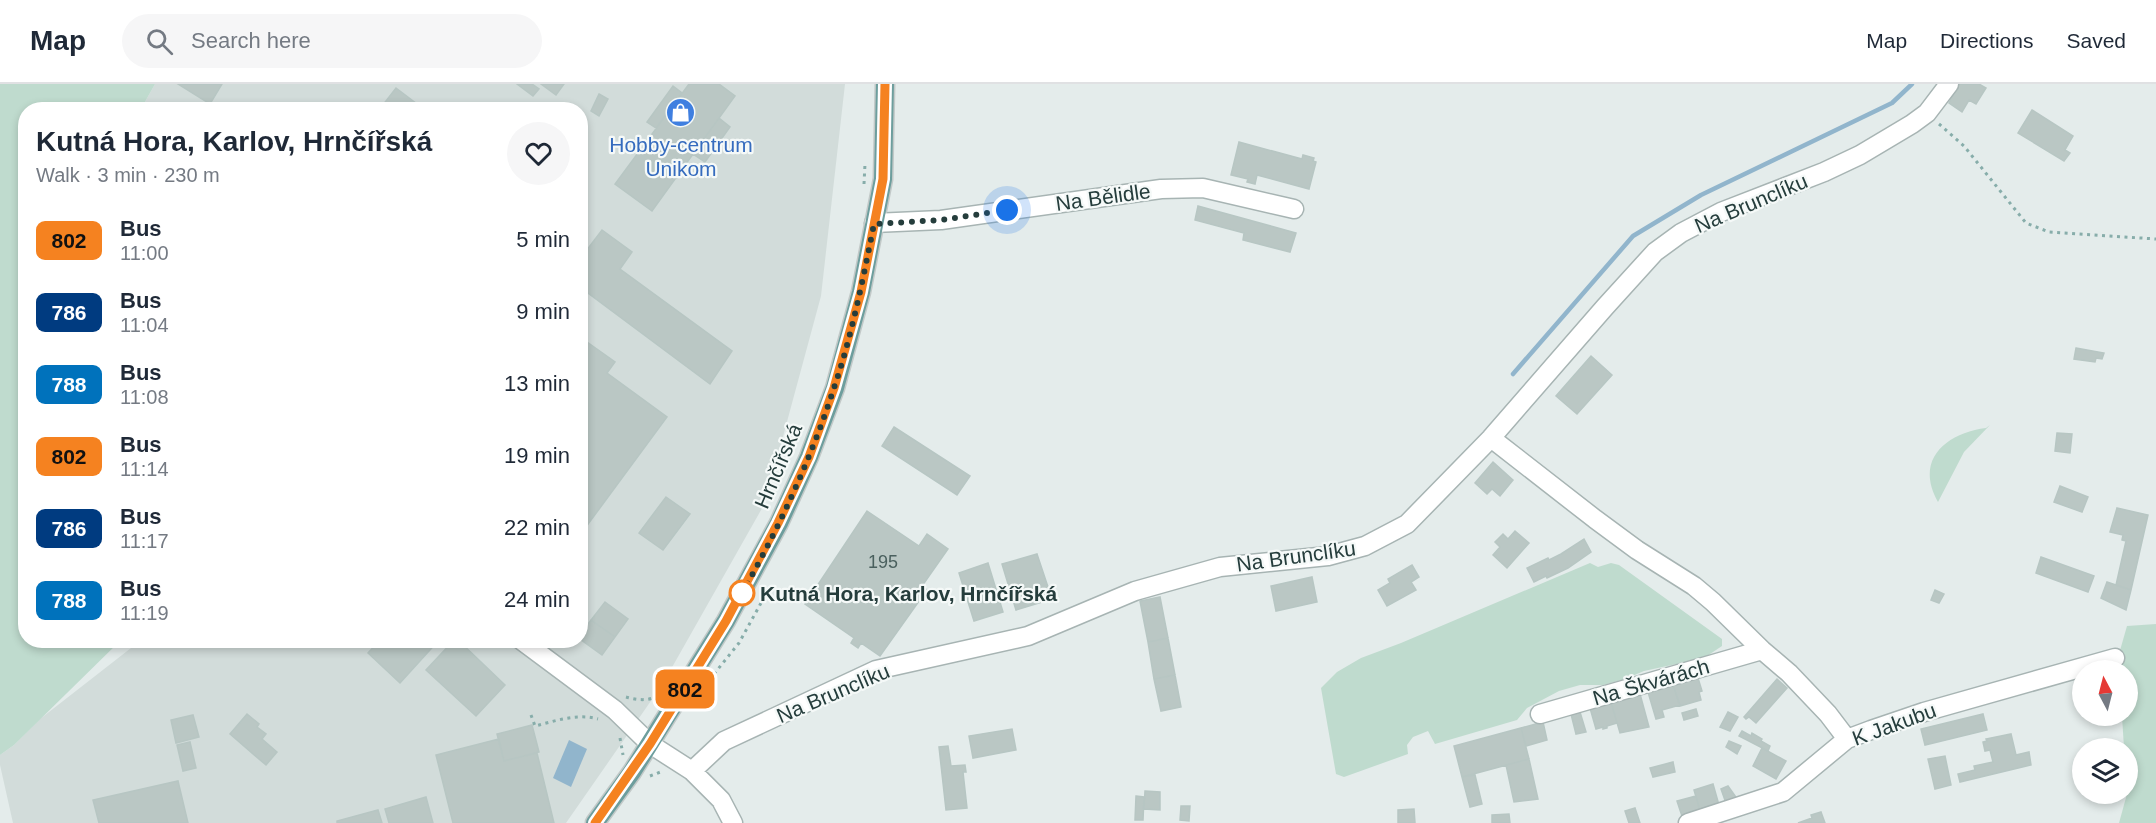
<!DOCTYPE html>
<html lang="en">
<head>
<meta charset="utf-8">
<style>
  :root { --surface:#fff; --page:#f6f6f7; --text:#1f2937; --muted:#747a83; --line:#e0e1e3 }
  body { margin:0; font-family:Helvetica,sans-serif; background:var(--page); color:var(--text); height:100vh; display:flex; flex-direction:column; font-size:22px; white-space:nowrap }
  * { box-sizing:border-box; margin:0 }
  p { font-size:20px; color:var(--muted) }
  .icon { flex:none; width:33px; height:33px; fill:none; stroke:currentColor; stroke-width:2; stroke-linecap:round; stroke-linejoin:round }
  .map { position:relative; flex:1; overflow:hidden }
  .drawer { position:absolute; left:18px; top:18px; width:570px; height:546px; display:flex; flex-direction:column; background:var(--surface); border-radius:24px; box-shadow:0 3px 9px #0003 }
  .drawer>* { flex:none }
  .badge { padding:0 12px; border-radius:9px; font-size:21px; line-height:39px }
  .needle { width:39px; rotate:353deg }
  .controls { position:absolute; left:2072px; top:576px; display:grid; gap:12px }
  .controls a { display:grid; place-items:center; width:66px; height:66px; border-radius:50%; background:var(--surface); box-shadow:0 3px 9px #0003; font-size:30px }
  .you { position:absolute; width:30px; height:30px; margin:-15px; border:4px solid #fff; border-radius:50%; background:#1a73e8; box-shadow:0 0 0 9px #1a73e833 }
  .map>.badge { position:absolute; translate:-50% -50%; box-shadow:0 0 0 3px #fff }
  .round { display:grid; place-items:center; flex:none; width:63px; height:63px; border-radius:32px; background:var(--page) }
  .head { display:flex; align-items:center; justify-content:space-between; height:102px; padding:0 18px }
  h1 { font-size:28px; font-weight:700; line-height:45px }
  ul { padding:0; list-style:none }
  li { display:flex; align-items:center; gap:18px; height:72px; padding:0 18px }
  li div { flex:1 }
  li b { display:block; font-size:22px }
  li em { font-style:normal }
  li .badge { min-width:66px; font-weight:700; text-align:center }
  header { display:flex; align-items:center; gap:36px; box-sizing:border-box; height:84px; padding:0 30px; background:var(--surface); border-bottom:2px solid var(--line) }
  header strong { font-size:28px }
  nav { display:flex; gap:33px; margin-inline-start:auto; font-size:21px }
  .search { width:420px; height:54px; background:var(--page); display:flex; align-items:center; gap:15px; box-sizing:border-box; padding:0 21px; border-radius:33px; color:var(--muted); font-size:22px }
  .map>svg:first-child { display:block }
  .built { fill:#d2dcda }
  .green { fill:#bfdbce }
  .water { fill:#91b5cc }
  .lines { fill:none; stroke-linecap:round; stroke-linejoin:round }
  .stream { stroke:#91b5cc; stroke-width:4.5 }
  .building { fill:#bac7c4; stroke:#b7c6c3; stroke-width:1.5 }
  .minor-casing { stroke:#a7b4b3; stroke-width:21 }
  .major-casing { stroke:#c2c9c8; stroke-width:21 }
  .path { stroke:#87adaa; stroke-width:3; stroke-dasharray:3 4.5; stroke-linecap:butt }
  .minor { stroke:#fff; stroke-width:18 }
  .major { stroke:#6d9e9d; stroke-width:18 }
  .line-casing { stroke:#fff; stroke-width:14 }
  .line { stroke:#f58220; stroke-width:9 }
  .walk { stroke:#253d3c; stroke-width:6; stroke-dasharray:0 10.8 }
  .stop-dot { fill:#fff; stroke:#f58220; stroke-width:3 }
  .labels { text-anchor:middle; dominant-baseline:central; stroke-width:4.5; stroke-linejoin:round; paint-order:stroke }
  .number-label { font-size:18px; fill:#4a605e }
  .shop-label { font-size:21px; fill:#366cbe; stroke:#f5f9f8 }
  .street-label { font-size:21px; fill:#253d3c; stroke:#f5f9f8 }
  .stop-label { font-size:21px; font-weight:bold; fill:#253d3c; stroke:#f5f9f8; text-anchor:start }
</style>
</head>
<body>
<header>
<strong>Map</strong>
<div class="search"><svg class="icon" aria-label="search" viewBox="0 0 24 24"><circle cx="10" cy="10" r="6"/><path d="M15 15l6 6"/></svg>Search here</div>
<nav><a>Map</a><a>Directions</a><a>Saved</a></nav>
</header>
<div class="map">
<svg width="2156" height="739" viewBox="0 0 2156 739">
  <rect width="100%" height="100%" fill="#e4eceb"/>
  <path class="built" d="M155,0H845L821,212L765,419L662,601L566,739H13L0,681V671L14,661L40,635L140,557L580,556V26L141,25Z"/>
  <path class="green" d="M0,0H155L141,25L26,26V556L120,557L14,661L0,671Z
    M1990,341L1964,368L1938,418C1914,376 1946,349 1986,344Z
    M1590,479L1598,483L1611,479L1619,481L1722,555V562L1704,574L1644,587L1625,595L1603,601H1580L1559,607L1527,624L1517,636L1435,660L1428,647L1413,653L1407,661L1408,670L1344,693L1336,690L1321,604L1337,588L1361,574L1401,559Z
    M2156,540V739H2119L2127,710V664H2124L2122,632H2127V586H2118L2119,570L2127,542Z"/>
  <path class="water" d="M569,656L587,665L571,703L553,694Z"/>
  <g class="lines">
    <path class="stream" d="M1513,290L1633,152L1701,111L1892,19L1912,0"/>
  </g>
  <path class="building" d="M178,0H222L210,20Z
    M517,0H532L539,5L533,12Z
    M541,0H564L556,11Z
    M689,0H719L735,12L652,127L615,100Z
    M1959,0H1979L1986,4L1976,20L1969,16L1962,28L1949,19Z
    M673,2L682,9L656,44L647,38Z
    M396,4L425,26H379Z
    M599,10L608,15L599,32L591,27Z
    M2032,26L2073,52L2065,66L2070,69L2064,77L2018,49Z
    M719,34L730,43L705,78L693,70Z
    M1239,58L1302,75L1303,71L1314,74L1313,77L1316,78L1309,105L1257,91L1255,100L1247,98L1248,95L1231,91Z
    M1198,122L1296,149L1290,168L1243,156L1244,149L1195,136Z
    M602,146L632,168L620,185L732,267L710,300L580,203V175Z
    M580,253L615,278L607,289L667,333L580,451Z
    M2076,264L2104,269L2102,275L2096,274L2095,278L2074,275Z
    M1591,272L1612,291L1577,330L1556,312Z
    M894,343L970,392L957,411L882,362Z
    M2057,349L2072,350L2070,369L2055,367Z
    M1493,378L1513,396L1500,412L1492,405L1487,410L1475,399Z
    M2060,402L2088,413L2082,428L2054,418Z
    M666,413L690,430L663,466L639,449Z
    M2117,424L2148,431L2131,506L2116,501L2126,457L2122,456L2123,451L2110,448Z
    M867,427L919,462L927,450L948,465L922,502L927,506L880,572L861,559L858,564L851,559L854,554L805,520Z
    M1515,447L1529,459L1507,484L1493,471L1500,463L1495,458L1503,450L1508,455Z
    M1584,455L1591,468L1568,484L1547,494L1546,492L1534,498L1527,484L1548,474L1549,476L1561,470Z
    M1037,470L1052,515L1016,526L1002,480Z
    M2041,473L2094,492L2088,508L2036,489Z
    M988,479L1003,528L974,537L959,489Z
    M1412,481L1419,493L1411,498L1416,506L1387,522L1378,506L1390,499L1388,495Z
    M1312,493L1317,518L1276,527L1271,502Z
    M2107,498L2131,506L2126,526L2101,514Z
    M1935,506L1944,510L1939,519L1931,516Z
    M1160,513L1168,554L1148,558L1140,517Z
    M605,518L628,535L615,553L591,536Z
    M591,536L615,553L602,571L580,555V551Z
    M1168,554L1175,591L1154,595L1148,558Z
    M380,556H439L400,599L368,569Z
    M454,556H458L505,601L476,632L426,586Z
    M1175,591L1181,623L1161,627L1154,595Z
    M1698,594L1702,607L1699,608L1701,616L1680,622L1673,601Z
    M1777,595L1787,604L1756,639L1749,633L1746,635L1744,633Z
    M1673,601L1680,621L1662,626L1664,633L1656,635L1648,608Z
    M1640,610L1649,643L1620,649L1611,618Z
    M1611,618L1617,639L1607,642V644L1603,645V643L1596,645L1590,624Z
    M1696,625L1698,632L1684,636L1682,629Z
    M1580,628L1586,648L1576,650L1571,630Z
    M1728,628L1738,633L1730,647L1720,643Z
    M247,630L259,640L257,643L266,650L262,655L277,668L266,681L230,650Z
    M1983,630L1987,646L1925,661L1921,645Z
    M193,631L199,653L176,659L171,636Z
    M1543,638L1547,656L1526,662L1521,644Z
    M532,641L539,668L504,677L497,650Z
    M1521,644L1529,675L1462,693L1454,662Z
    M1012,645L1016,666L973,674L969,652Z
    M1742,647L1751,652L1752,649L1762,655L1761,657L1770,662L1768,667L1739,652Z
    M2011,650L2016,671L2029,668L2031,681L1960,698L1958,690L1975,686L1974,682L1993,678L1990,666L1985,667L1983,658L1987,657L1986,655Z
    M499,655L504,677L537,669L554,739H453L436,671Z
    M1729,657L1741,662L1737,670L1726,663Z
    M190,658L196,684L183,687L177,661Z
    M948,662L951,682L965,681L966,688H963L967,724L946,726L939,663Z
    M1762,664L1786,677L1776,695L1753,682Z
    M1945,672L1951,701L1935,705L1928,675Z
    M1529,675L1538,715L1514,718L1506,681Z
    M1673,678L1675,688L1653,693L1650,684Z
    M1475,691L1482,720L1470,723L1462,693Z
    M178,697L188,739H99L93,716Z
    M1713,700L1719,721L1700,727L1694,706Z
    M1728,702L1738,716L1726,719L1721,705Z
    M1145,707L1160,708V726L1144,725Z
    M1136,712L1144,713L1143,736H1135Z
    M1696,712L1700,727L1682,732L1677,717Z
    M426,713L433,739H389L385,725Z
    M1181,722H1190L1189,737L1180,736Z
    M1635,724L1640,739H1629L1625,727Z
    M1414,725L1415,739H1398V726Z
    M378,726L382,739H337V737Z
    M1821,728L1825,739H1798L1812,734L1811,731Z
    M1509,730L1510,739H1492V731Z"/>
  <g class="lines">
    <defs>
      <path id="minor" d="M874,139L941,136L1161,105L1203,104L1294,125
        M1491,354L1595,435L1637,466L1694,502L1713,518L1762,566L1789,589L1828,630L1847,655
        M521,556L615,626L650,660L692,687L721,716L733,739
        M1540,630L1762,566
        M692,687L724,657L876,586L1028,552L1135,507L1220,483L1328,472L1365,462L1407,440L1491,354L1605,223L1655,168L1681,149L1721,128L1824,88L1860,71L1912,40L1927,29L1949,0
        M1688,739L1783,708L1847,655L1871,646L1924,628L2115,574"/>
      <path id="major" d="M595,739L632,688L726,537L779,439L809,373L835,304L861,208L883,95L885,0"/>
    </defs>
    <use href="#minor" class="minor-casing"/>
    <use href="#major" class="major-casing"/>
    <path class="path" d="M1939,40L1964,62L2026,139L2049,148L2156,155
      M864,100L865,80
      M714,590L739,559L761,519
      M626,613C637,616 650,618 660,610
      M531,631L535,642C555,637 577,629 598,635
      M620,654L623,671
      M650,692L663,687"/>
    <use href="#minor" class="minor"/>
    <use href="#major" class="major"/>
  </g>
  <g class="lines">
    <defs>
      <path id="line" d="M595,739L650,660L726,537L778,439L809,373L834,304L861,208L883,95L885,0"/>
    </defs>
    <use href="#line" class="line-casing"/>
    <use href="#line" class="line"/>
    <path class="walk" d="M742,509C779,444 811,375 834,304C852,251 863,195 874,140L941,136L1007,126"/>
  </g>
  <defs>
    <symbol id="shop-disc" viewBox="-11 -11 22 22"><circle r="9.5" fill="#3f7fe0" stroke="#f5f9f8"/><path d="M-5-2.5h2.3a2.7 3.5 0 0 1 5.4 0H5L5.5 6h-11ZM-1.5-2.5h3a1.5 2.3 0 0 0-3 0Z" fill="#fff"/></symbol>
  </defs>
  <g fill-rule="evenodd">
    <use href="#shop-disc" x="664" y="12" width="33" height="33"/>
  </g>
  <circle class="stop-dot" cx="742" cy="509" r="12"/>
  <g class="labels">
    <g class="number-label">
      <text x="883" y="478">195</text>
    </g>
    <g class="shop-label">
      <text x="681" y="60">Hobby-centrum<tspan x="681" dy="24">Unikom</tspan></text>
    </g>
    <g class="street-label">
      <text transform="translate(1103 113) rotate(-8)">Na Bělidle</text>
      <text transform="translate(1751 119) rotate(-23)">Na Brunclíku</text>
      <text transform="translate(778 382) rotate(-67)">Hrnčířská</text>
      <text transform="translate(1296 472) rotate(-8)">Na Brunclíku</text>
      <text transform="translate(1651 598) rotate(-16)">Na Škvárách</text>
      <text transform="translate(833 609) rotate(-23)">Na Brunclíku</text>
      <text transform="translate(1894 640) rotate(-20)">K Jakubu</text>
    </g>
    <g class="stop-label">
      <text x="760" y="509">Kutná Hora, Karlov, Hrnčířská</text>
    </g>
  </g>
</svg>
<div class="controls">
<a><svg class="needle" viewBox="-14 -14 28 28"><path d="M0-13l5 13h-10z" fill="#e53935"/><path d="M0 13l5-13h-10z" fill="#747a83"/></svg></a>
<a><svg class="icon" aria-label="layers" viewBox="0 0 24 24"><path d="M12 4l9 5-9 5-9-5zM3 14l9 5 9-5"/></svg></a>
</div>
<div class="you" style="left:1007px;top:126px"></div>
<b class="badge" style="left:685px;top:605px;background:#f58220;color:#111">802</b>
<section class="drawer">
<div class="head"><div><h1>Kutná Hora, Karlov, Hrnčířská</h1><p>Walk · 3 min · 230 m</p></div><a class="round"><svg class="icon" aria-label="heart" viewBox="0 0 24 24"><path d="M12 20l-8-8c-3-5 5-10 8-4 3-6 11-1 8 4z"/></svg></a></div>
<ul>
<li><span class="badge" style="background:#f58220;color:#111">802</span><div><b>Bus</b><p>11:00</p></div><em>5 min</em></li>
<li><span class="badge" style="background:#003b80;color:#fff">786</span><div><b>Bus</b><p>11:04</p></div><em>9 min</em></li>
<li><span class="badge" style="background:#0072bc;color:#fff">788</span><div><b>Bus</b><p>11:08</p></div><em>13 min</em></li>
<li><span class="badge" style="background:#f58220;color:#111">802</span><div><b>Bus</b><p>11:14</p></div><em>19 min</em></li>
<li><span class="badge" style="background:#003b80;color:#fff">786</span><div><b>Bus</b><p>11:17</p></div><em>22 min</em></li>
<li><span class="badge" style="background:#0072bc;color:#fff">788</span><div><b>Bus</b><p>11:19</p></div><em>24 min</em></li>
</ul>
</section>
</div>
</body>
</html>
